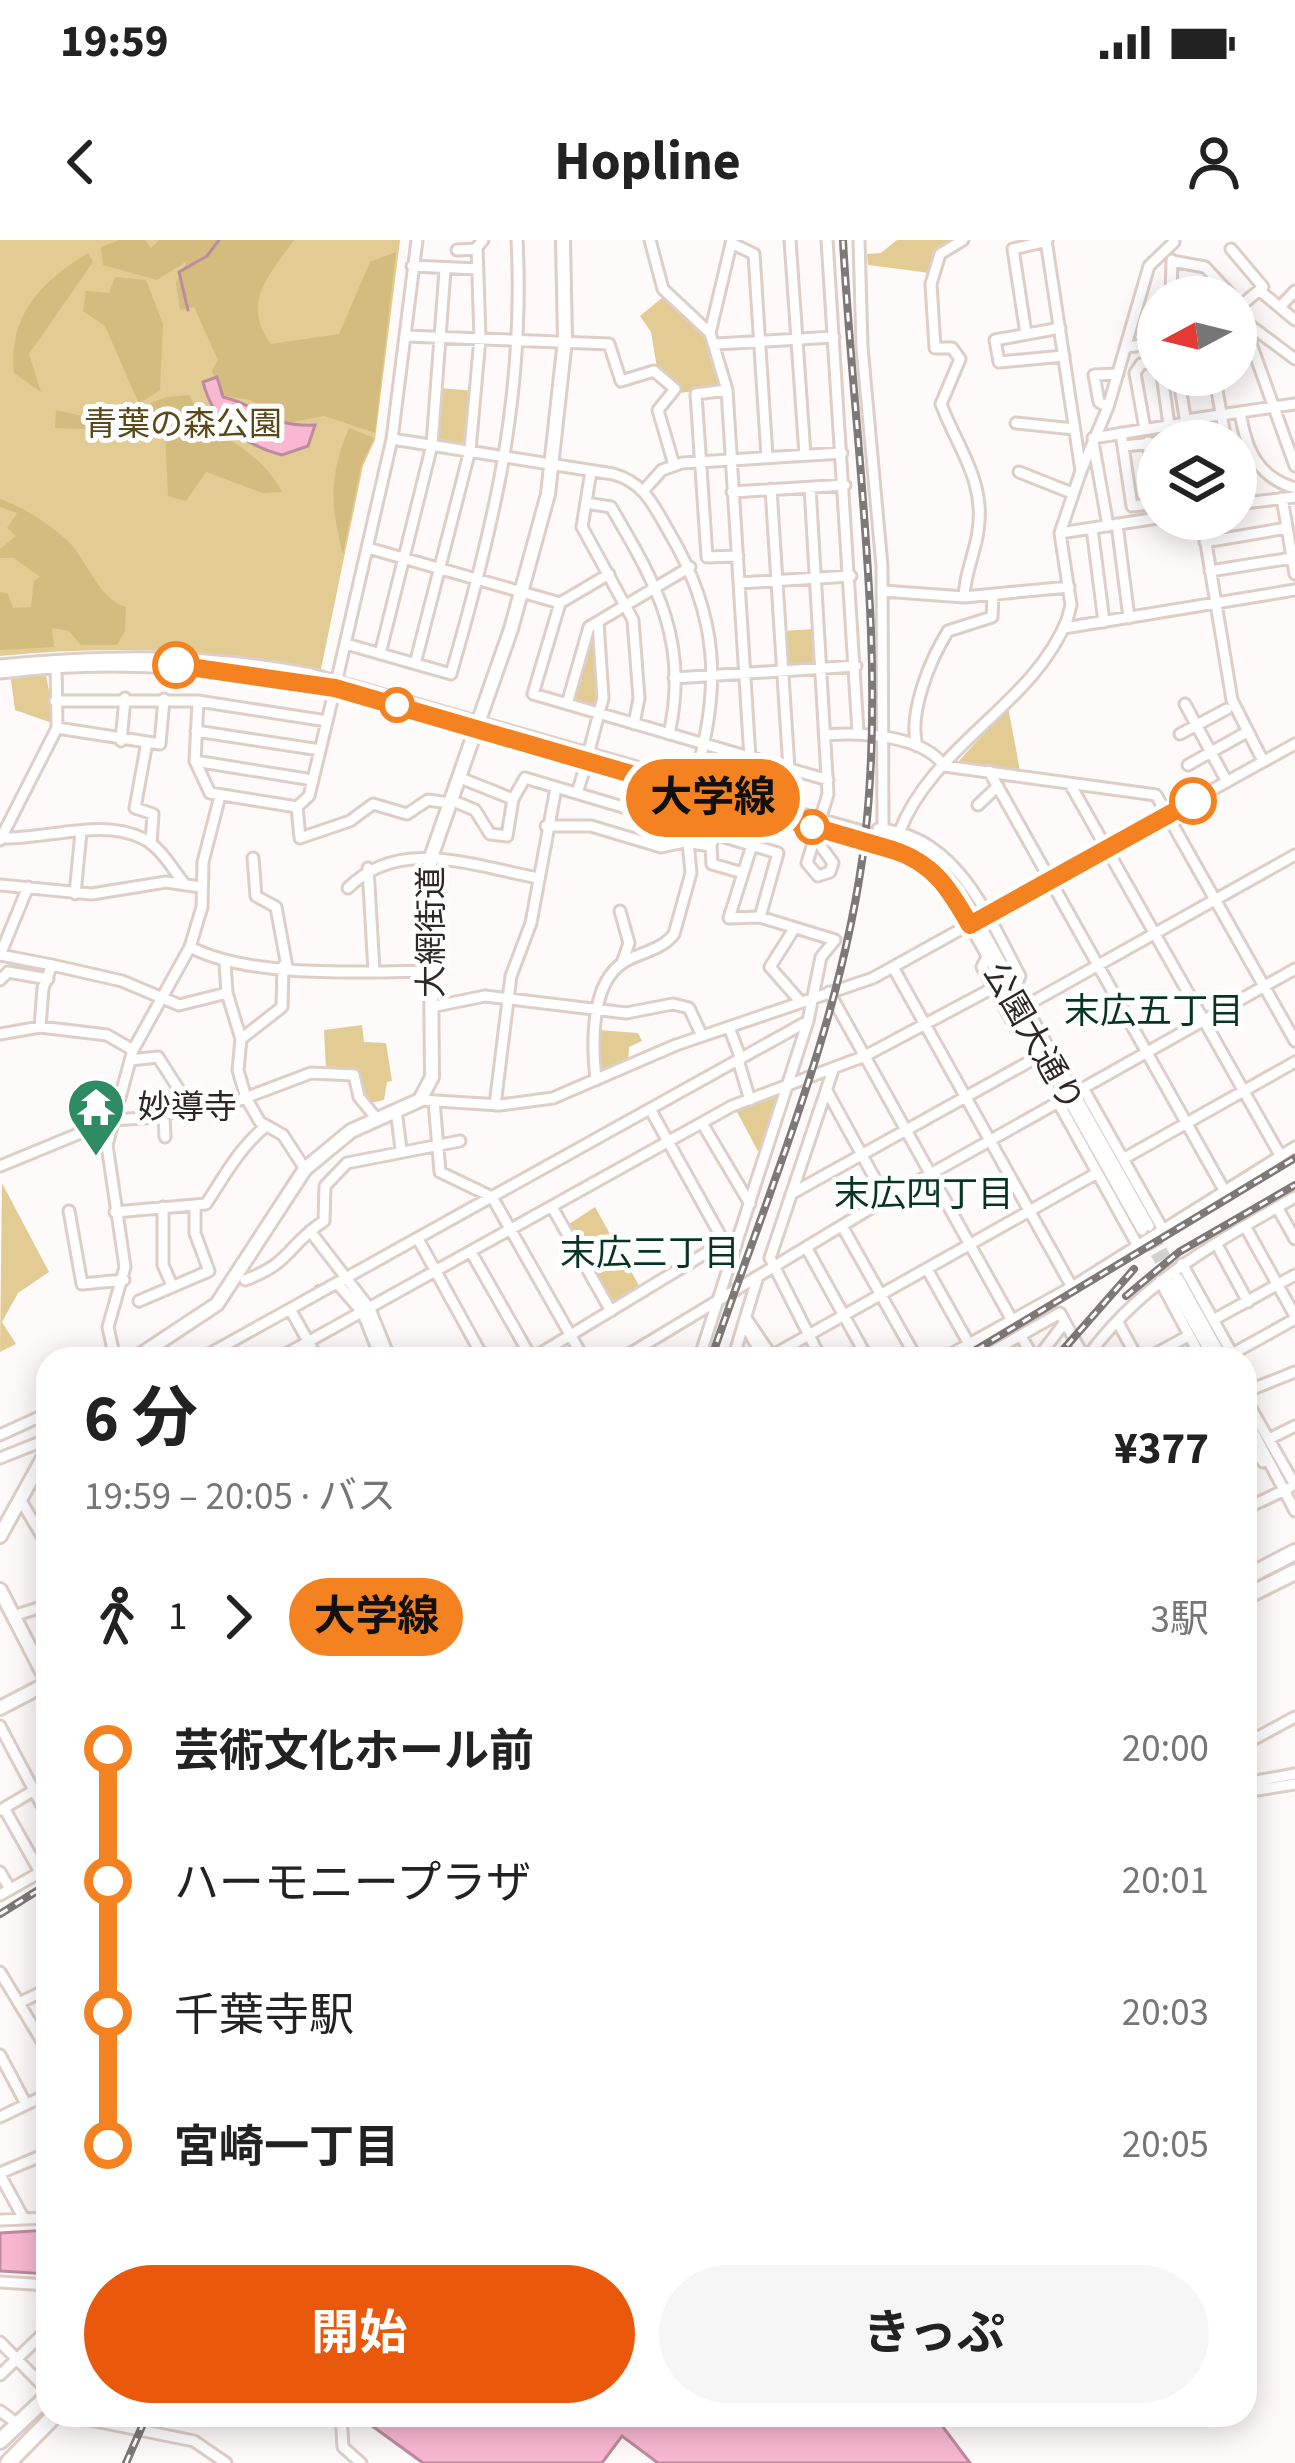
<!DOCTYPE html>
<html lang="ja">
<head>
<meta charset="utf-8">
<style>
  :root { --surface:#fff; --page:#f6f6f6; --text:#222; --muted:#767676; --accent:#ea580c }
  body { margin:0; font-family:"Source Sans 3","Noto Sans JP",sans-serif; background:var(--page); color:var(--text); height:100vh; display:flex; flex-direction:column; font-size:45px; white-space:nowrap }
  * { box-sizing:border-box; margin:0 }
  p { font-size:39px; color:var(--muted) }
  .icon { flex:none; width:66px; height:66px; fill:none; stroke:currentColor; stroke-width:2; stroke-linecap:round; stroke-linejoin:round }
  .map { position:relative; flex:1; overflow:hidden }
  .drawer { position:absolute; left:36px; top:1107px; width:1221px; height:1080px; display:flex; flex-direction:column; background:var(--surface); border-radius:36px; box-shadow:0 6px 30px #0003 }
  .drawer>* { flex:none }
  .badge { padding:0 24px; border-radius:39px; font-size:42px; line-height:78px }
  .needle { width:78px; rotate:263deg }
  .tools { position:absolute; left:1137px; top:36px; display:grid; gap:24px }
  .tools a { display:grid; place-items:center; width:120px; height:120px; border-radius:50%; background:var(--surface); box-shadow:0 6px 30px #0003; font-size:60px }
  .map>.badge { position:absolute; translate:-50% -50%; box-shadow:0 0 0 6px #fff }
  .legs { display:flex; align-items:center; gap:18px; height:132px; padding:0 48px; font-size:39px }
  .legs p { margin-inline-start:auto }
  .overview { display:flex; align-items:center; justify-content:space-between; height:204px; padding:0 48px }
  h1 { font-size:66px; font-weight:700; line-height:90px }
  .action { display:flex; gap:24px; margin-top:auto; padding:24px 48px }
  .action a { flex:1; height:138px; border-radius:72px; background:var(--accent); color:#fff; font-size:48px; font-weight:700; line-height:138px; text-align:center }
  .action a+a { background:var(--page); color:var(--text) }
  ul { padding:0 48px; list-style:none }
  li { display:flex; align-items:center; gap:42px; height:132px; font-size:45px }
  li i { display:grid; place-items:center; width:18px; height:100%; margin:0 15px; background:currentColor }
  li i::after { content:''; width:30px; height:30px; margin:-15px; border:9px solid; border-radius:50%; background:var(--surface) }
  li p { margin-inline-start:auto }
  li:first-child i { background:linear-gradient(#0000 50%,currentColor 0) }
  li:last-child i { background:linear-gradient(currentColor 50%,#0000 0) }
  .status { display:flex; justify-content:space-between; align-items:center; height:84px; padding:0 60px; background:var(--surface); direction:ltr }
  .status svg { height:33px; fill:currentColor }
  header { display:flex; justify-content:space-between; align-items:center; height:156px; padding:0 48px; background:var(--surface); font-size:54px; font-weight:700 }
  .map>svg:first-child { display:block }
  .green { fill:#e2cc94 }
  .forest { fill:#d4bc7f }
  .water { fill:#f9b7d2; stroke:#bc8c9e; stroke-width:3 }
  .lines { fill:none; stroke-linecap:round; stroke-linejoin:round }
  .stream { stroke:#bc8c9e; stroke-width:3 }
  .minor-tunnel { stroke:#d3d0cf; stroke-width:9; stroke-dasharray:9 4.5; stroke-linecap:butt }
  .minor-casing { stroke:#decec8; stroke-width:15 }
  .major-casing { stroke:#decec8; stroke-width:18 }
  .highway-casing { stroke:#decec8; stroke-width:20 }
  .minor { stroke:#fff; stroke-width:9 }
  .major { stroke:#fff; stroke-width:12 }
  .highway { stroke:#fff; stroke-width:14 }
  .rail-casing { stroke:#7e7977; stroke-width:8 }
  .rail { stroke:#fff; stroke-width:3; stroke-dasharray:9; stroke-linecap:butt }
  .line-1-casing { stroke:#fff; stroke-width:27 }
  .line-1 { stroke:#f58220; stroke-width:18 }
  .stop-1-dot { fill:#fff; stroke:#f58220; stroke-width:6 }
  .labels { text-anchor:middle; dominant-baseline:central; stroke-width:10; stroke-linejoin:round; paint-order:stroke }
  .park-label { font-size:33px; fill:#594919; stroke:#fff }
  .street-label { font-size:33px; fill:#2d2725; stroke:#fff }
  .poi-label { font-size:33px; fill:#2d2725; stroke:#fff; text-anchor:start }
  .neighbourhood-label { font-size:36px; fill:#063522; stroke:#fff }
</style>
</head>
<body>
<div class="status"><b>19:59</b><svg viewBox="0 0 49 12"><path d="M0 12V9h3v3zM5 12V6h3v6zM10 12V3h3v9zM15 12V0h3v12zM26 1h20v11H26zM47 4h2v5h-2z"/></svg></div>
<header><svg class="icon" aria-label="back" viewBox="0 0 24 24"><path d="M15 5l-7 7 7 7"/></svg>Hopline<svg class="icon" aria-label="person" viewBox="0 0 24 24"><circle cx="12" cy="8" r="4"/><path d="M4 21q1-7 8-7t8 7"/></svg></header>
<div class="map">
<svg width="1295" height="2223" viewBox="0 0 1295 2223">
  <rect width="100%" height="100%" fill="#fdfaf9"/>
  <path class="green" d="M0,0H400L375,200L363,226L321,429C213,409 109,405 0,416Z
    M897,0H954L938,12L930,33L868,25L867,14L881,13Z
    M668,53C697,82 712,102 722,142L718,148L680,153L676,140L657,128L651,92L640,76Z
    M439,148L475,151L469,206L436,200Z
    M593,388L600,456L596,470L572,463Z
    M815,389L818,424L792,428L785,421L783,391Z
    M46,435L55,484L15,470L11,439Z
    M1008,467L1020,531L958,522Z
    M362,785L364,802L386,803L392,841L387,842L384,860L365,864L358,837L326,830L324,790Z
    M598,790L638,793L642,801L629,807L628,823L597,835Z
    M782,852L760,915L736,870Z
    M2,943L49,1032L18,1053L2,1082L16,1104L0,1112Z
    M595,967L641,1049L614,1066L566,986Z"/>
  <path class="forest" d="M119,0H145L151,8L159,0H294C268,36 241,64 271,104L339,94L370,22L396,12L375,193L324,176L287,183L250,160L222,155L212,131L218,120L194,67L180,70L176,43L187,21L157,40L103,25L101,7Z
    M88,13L93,22L29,114L41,152L14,133C8,75 41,42 88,13Z
    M115,37L146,40L163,84L160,150L139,164L105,86L83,71L86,51L109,53Z
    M189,155C214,204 256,202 282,252L263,253L206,232L186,261L168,256L165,192L55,188L56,170L105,181L166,157Z
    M349,188L374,198L361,226L343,314C330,265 329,235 349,188Z
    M0,259C25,268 48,283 68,301C88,321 98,359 126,367L125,391L117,405H81L69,391L52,388L54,407L0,410V352L8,354L13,368L31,367L34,341L40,337L14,318H0V309L16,296L7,288L17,273L0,267Z"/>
  <path class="water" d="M217,137L223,157C264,167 267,187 315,185L308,206L282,215C244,205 213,182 203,142Z
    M48,1990V2034L0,2031V1993Z
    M357,2175H934L970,2223H658L622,2196L602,2223H423Z"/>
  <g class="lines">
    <path class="stream" d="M188,70L179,32L207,16L219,0
      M316,1047L340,1038"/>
    <path class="minor-tunnel" d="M1149,986L1178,1038
      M1142,990L1171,1043"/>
    <defs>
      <path id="minor" d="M650,0L663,49L710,93L727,150L750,518
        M790,0L805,215
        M827,0L858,492
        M859,0L862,107L882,326L883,588
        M963,0L940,14L931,44L935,108H952L960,119L941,164C957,207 986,241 978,291C975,314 965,332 964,357
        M731,3L754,14L767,217
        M1231,9L1263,47L1239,67
        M457,10L477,9
        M1172,21L1205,27L1233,57
        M412,26L478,29
        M1259,50L1295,80
        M1171,57L1172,20
        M1236,62L1295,226
        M1280,67L1295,51
        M1244,81L1295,119
        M1060,88L995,100L999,122L1064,116
        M710,93L732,0
        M1026,94L1013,9L1047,1
        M406,96L609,104L621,141L654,131L675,149L658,170L674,225
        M716,104L834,97
        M1127,107L1158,103
        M1162,135L1169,185
        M1178,135L1189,201
        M1215,139L1226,201
        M727,150L696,154L707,317L738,316
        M1108,167L1099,162L1094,135L1118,134
        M1240,172C1246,209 1257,237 1295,248
        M1186,180L1295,164
        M1016,183L1074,189
        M1145,189L1135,133L1141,124L1158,121
        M1121,193L1132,266L1158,263
        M1093,198L1186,183
        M392,199L613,234C644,242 654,266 669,292C719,376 722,448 694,541
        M1093,202L1108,286
        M1148,202L1157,263
        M1124,206L1174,201
        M591,231L582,287L633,380L639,458L634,484
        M1081,231L1108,167L1149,26L1174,2
        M1019,232L1072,253
        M810,247L828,554L807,623L818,636L830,632L833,623L820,605L821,589
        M771,249L789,529
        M644,250L662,230L682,223L842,213
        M732,252L845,245
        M1282,258L1295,334
        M586,263L611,267C656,344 690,401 669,494
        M1236,264L1295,257
        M1202,279L1232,460L1263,521
        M1117,284L1129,378
        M1092,288L1104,382
        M1060,293L1158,278
        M1205,302L1287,288
        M368,308L560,363L609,334
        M1210,331L1292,318
        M739,343L851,336
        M883,351L964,357L1069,347
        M560,363L533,454L828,540
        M1064,388L1295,350
        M346,404L451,434C494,285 525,157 517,0
        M380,414L432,205L445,30
        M415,424L470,210L480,98L477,7L483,0
        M0,425C106,415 207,413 311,434L914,606L936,620L960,650L1149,986
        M0,433C240,402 435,476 661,543C744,567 835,584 915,618L950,650L1142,990
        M674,438L856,426
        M337,439L392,199L417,0
        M55,461H198L327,481
        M198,461L195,521L210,553L297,567L309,556L335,448
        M567,464L589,387L690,327
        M1185,464L1227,542
        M57,488L160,504L164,459
        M196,491L320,510
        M1180,494L1227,469
        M825,495C860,492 923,495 944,526L1156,555L1295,801
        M121,501L125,458
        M147,502L135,568L153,574L151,604
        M917,506C908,473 930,420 948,391L992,377L993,355
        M589,511L603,458L598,382
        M195,521L313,540
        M1188,525L1247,492
        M989,531L1224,950
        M458,537L513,559
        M1070,544L1280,915
        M577,553L587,521
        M458,563L475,570L490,594L507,596L513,559L525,538L714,594
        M978,565L998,546
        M297,567L300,598L350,581L373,564L407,574L428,560L449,563
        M681,584L691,552
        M546,586H591L661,607L684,602L711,606L714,594L778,613L760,677
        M878,589C956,594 988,676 1020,736L1016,746
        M899,593C932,505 1032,466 1067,380L1071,365L1060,293L1081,231L1046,0
        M1,598C45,600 103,577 144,599C160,607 172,628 183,642
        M0,600L57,488L56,422
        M711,606L712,624L743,633
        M253,618L256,656L276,667L287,727
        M368,628L374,731
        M0,645L92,654L166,642L201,647
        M348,648C400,596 472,626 539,638
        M75,654L81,592
        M620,671L629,703L622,723
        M794,689L770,727L799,760
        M190,707C249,738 360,732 429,731
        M0,715L52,725L43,748L40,787
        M0,715L28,647
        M987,717L982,727L1017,790L1030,792
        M225,723L227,753L241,799
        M52,725L122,741L179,765L227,753
        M283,726L282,767L241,799L238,830L246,858L260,882L283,895L305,929
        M894,729L1072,1047
        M0,740L8,732L48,739
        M829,752L1013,1082
        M1027,765L1295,615
        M431,767L485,756L626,773L673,764L689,768L702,796
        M730,790L741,819
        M0,794L40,787L107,795L133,810
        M130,820L158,817L190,867
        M738,820L750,860
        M596,840C592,805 590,743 624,722C641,712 662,710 674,694L691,633L688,602
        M1083,848L1162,988
        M827,851L886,959
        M420,860L500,865L553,858L676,805L873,738L1295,504
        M434,861L440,932L492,957L584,1119
        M1058,862L1138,1006
        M495,865L511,736L531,683L556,548
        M650,869L724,1002
        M396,870L401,909
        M164,876L165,897
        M702,883L750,964
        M1123,919L1295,822
        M0,926L112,880L159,877L185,867L237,861L311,833L354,835L359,857L377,879
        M791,954L1043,814
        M163,967V1025L171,1043
        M552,967L611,1071
        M1277,967L1295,999
        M69,971L82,1044L124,1040
        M115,972L206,964C225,935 240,907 266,886
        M842,986L917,1119
        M1245,986L1295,1076
        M310,991L370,1069L390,1119
        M418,999L484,1119
        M1216,1003L1248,1062
        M806,1007L868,1119
        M471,1012L532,1119
        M1182,1024L1235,1119
        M927,1029L969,1104
        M1178,1038L1223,1119
        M245,1040C293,1022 286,1006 324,981L325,946L347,923L460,901
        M1160,1041L1202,1119
        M337,1043L363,1073L381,1119
        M1171,1043L1214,1119
        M139,1061L209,1031L195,993V968
        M290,1069L318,1119
        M746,1078L773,1118
        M1213,1080L1295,1035
        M1117,1081L1138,1119
        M744,1083L764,1119
        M1021,1096L1034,1119
        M1232,1114L1295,1079
        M115,1119L108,1087L125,1027L107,905L133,810L190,707L202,667L203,622L220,556
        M200,1119L808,781L821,717L835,700L760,677L729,678L752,605
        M277,1119L732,866L865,816L993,748
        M531,1119L724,1002L736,1006
        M621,1119L886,959L1295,729
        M699,1119L808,781
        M733,1119L758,1036
        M766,1119L1097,933
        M821,1119L770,1018L833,830
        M942,1119L1072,1047L1295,907
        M979,1119L1060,1073L1085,1119
        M1037,1119L1065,1082
        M1086,1119C1139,1043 1217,1002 1295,957
        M1146,1119L1188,1096
        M48,1151V1152
        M1245,1152L1295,1132
        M1245,1158L1295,1245
        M1245,1176L1295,1271
        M0,1195L48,1173
        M1245,1195L1263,1222
        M1269,1199L1295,1186
        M0,1218L48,1199
        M20,1259L46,1303
        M1245,1269L1289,1248
        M13,1376L48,1365
        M0,1486L48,1577
        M1245,1504L1295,1477
        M1245,1543L1295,1534
        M1245,1552L1295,1544
        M4,1568L40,1632
        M1,1570L48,1542
        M0,1632L10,1649
        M0,1655L48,1628
        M0,1732L48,1811
        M21,1762L48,1749
        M0,1815L26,1864
        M0,1877L48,1854
        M0,1933L48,1913
        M0,1935L24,1979
        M0,1980L48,1978
        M0,2042L48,2045
        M0,2102L48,2151
        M0,2135L48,2089
        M0,2171L18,2184
        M65,2175L194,2201L226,2223
        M341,2175L343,2207L361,2223"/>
      <path id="major" d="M134,1119L217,1064L305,929L351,891L420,860L432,837L430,620L511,389L548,254L565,100L563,0
        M0,1296L48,1209
        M0,1350L48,1443L0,1468"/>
      <path id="highway" d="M1245,1338L1295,1312
        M1245,1357L1295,1332
        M0,2201L48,2156
        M8,2223L55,2175"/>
    </defs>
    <use href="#minor" class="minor-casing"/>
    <use href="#major" class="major-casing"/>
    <use href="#highway" class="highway-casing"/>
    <use href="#minor" class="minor"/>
    <use href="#major" class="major"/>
    <use href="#highway" class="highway"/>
    <defs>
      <path id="rail" d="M1126,1056L1179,1012L1295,945
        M711,1119C769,949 844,777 865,598C887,407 853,192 843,0
        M961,1119L1295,918
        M1055,1119L1134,1029
        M0,1674L48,1644
        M126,2223L147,2175"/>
    </defs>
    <use href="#rail" class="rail-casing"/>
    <use href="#rail" class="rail"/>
  </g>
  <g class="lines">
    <defs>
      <path id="line-1" d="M176,425L335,448L893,610C934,623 950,650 970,685L1193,561"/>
    </defs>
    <use href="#line-1" class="line-1-casing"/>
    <use href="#line-1" class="line-1"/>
  </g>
  <defs>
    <symbol id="temple-pin" viewBox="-11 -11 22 30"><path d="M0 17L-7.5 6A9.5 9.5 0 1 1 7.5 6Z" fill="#2e8c64" stroke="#fff"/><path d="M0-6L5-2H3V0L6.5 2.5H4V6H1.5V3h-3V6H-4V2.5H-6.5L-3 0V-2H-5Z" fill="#fff"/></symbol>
  </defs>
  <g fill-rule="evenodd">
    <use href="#temple-pin" x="63" y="834" width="66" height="90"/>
  </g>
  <g class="stop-1-dot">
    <circle cx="176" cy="425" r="21"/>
    <circle cx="397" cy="465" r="15"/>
    <circle cx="1193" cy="561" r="21"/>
    <circle cx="812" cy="587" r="15"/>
  </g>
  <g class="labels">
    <g class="park-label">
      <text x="183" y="184">青葉の森公園</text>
    </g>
    <g class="street-label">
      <text transform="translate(431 692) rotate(-90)">大網街道</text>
      <text transform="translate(1033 797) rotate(60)">公園大通り</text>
    </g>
    <g class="poi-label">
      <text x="138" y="867">妙導寺</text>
    </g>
    <g class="neighbourhood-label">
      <text x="1154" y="771">末広五丁目</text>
      <text x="924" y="954">末広四丁目</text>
      <text x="650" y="1013">末広三丁目</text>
    </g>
  </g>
</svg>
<div class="tools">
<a><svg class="needle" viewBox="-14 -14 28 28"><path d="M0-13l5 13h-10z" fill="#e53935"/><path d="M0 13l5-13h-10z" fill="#767676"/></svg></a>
<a><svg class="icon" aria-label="layers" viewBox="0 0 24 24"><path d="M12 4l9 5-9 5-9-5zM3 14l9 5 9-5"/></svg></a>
</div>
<b class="badge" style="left:713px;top:558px;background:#f58220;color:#111">大学線</b>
<section class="drawer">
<div class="overview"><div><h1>6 分</h1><p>19:59 – 20:05 · バス</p></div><b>¥377</b></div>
<div class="legs"><svg class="icon" aria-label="walk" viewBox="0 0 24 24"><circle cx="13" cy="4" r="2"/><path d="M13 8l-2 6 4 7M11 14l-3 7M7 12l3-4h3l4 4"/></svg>1<svg class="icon" aria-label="forward" viewBox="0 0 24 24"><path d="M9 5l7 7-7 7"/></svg><b class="badge" style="background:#f58220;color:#111">大学線</b><p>3駅</p></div>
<ul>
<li><i style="color:#f58220"></i><b>芸術文化ホール前</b><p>20:00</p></li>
<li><i style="color:#f58220"></i><span>ハーモニープラザ</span><p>20:01</p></li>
<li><i style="color:#f58220"></i><span>千葉寺駅</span><p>20:03</p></li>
<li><i style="color:#f58220"></i><b>宮崎一丁目</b><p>20:05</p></li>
</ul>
<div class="action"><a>開始</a><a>きっぷ</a></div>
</section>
</div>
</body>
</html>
